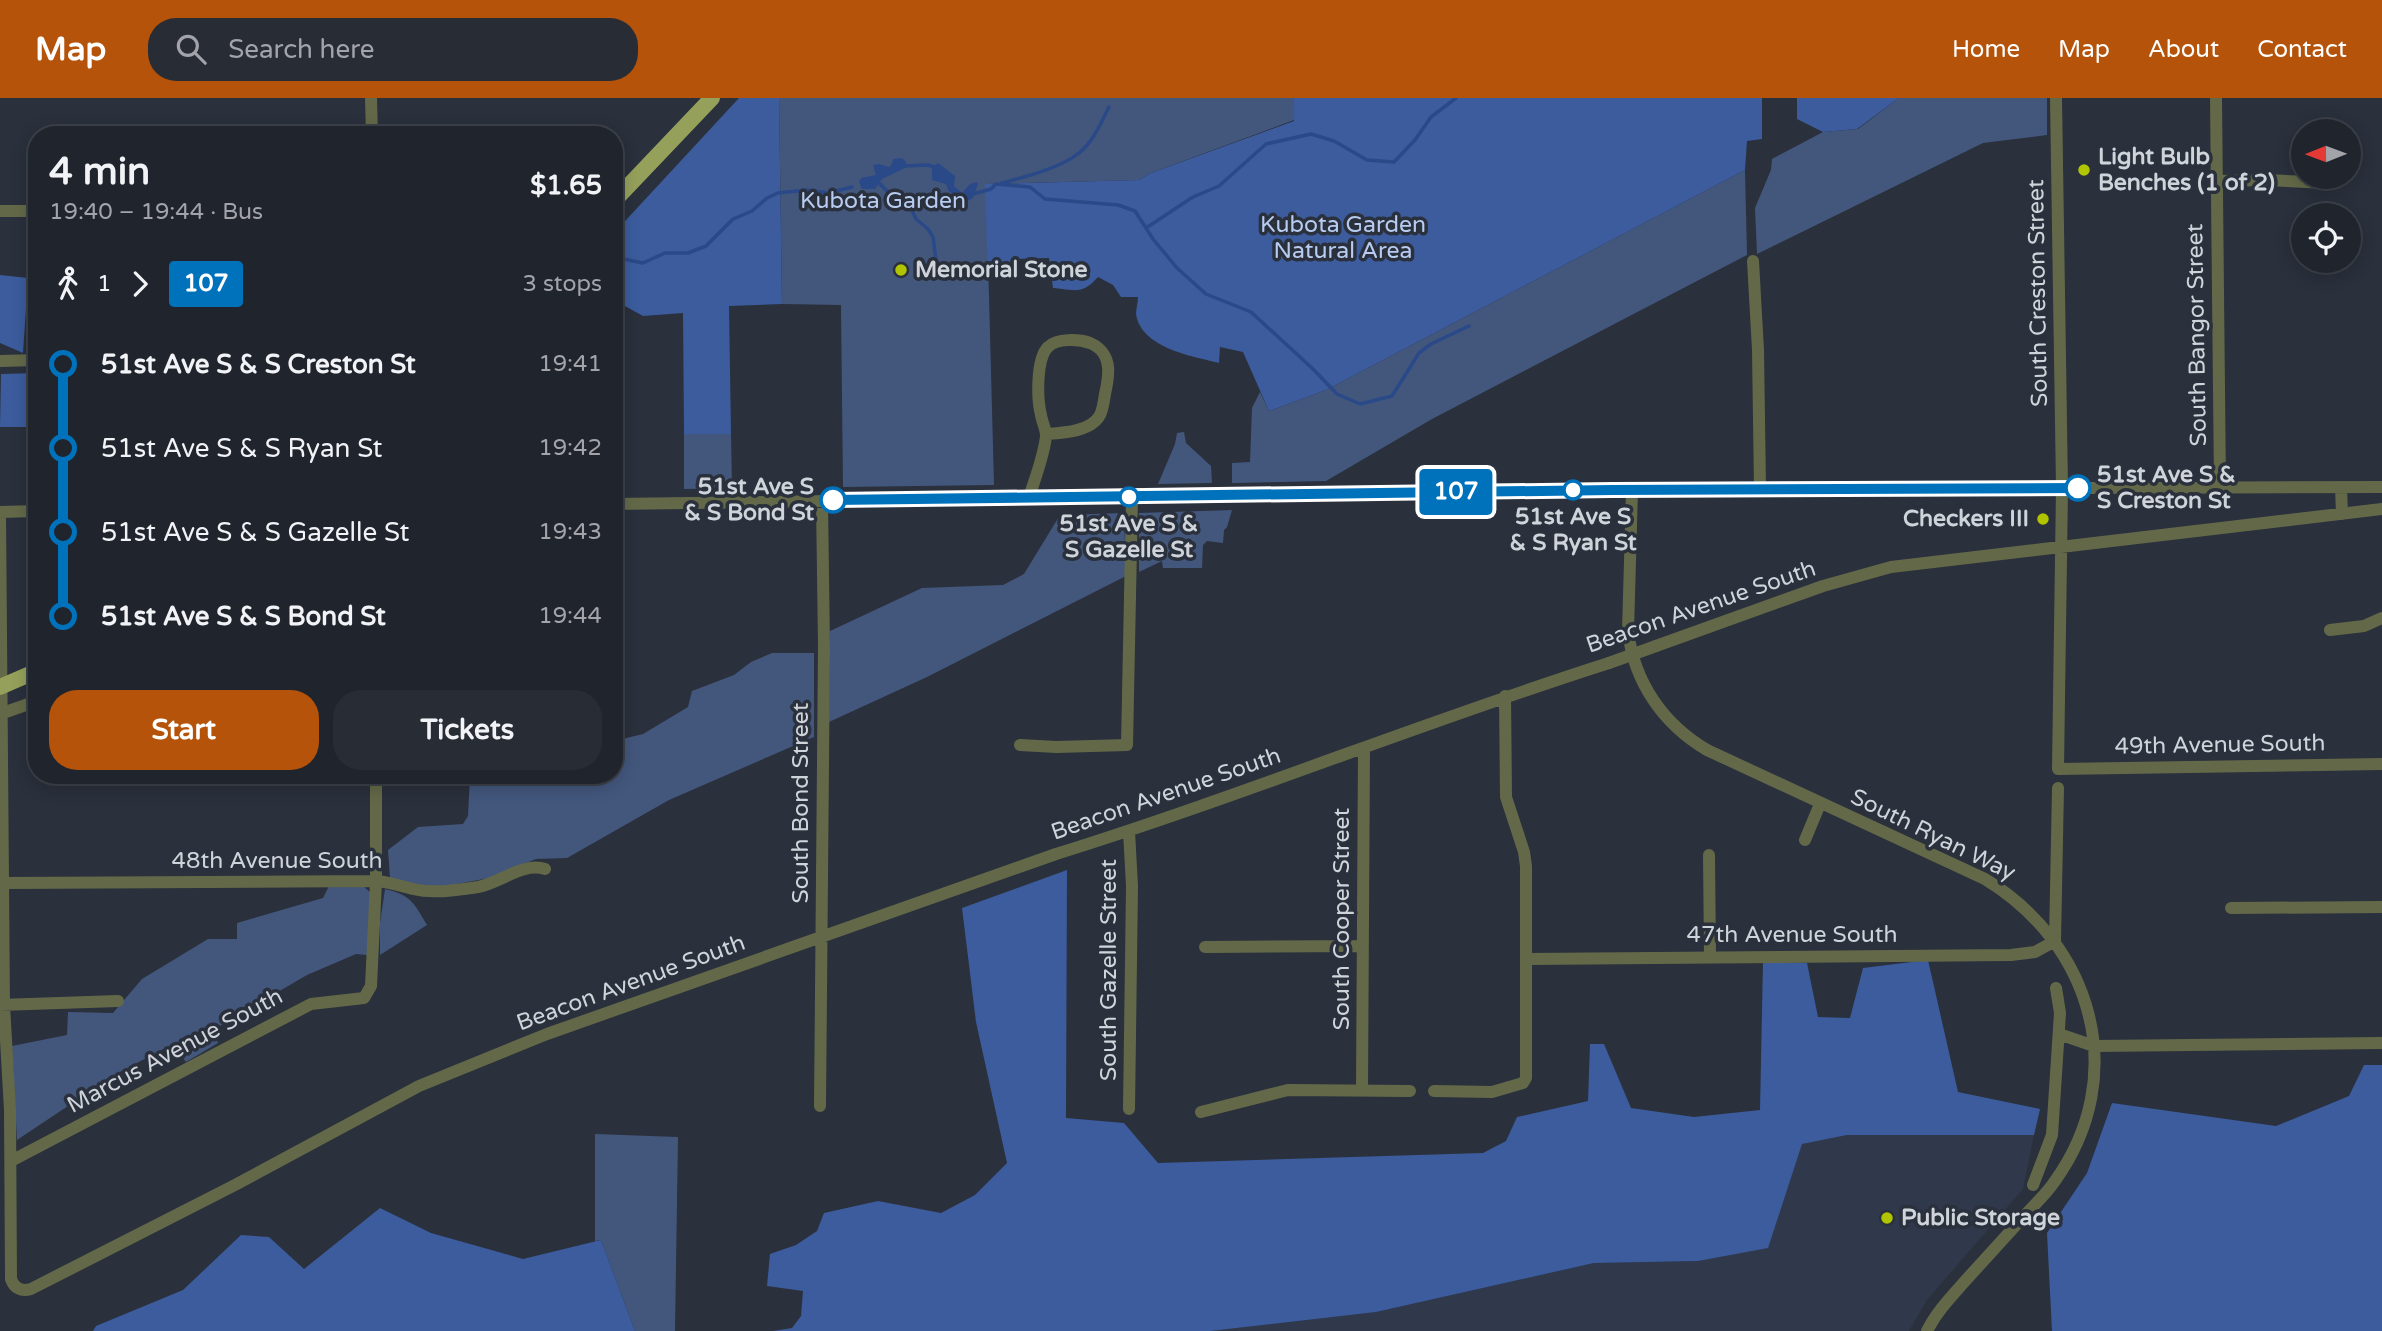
<!DOCTYPE html>
<html lang="en">
<head>
<meta charset="utf-8">
<style>
  :root { --surface:#20242d; --page:#282c35; --text:#f1f3f6; --muted:#a2a4aa; --line:#3d4149; --accent:#b45309 }
  body { margin:0; font-family:"Varela Round",sans-serif; background:var(--page); color:var(--text); height:100vh; display:flex; flex-direction:column; font-size:26px; white-space:nowrap }
  * { box-sizing:border-box; margin:0 }
  p { font-size:23px; color:var(--muted) }
  .icon { flex:none; width:38px; height:38px; fill:none; stroke:currentColor; stroke-width:2; stroke-linecap:round; stroke-linejoin:round }
  .map { position:relative; flex:1; overflow:hidden }
  .sheet { position:absolute; left:28px; top:28px; width:595px; height:658px; display:flex; flex-direction:column; background:var(--surface); border-radius:28px; box-shadow:0 4px 18px #0003,0 0 0 2px var(--line) }
  .sheet>* { flex:none }
  .badge { padding:0 14px; border-radius:5px; font-size:24px; line-height:46px }
  .needle { width:46px; rotate:269deg }
  .buttons { position:absolute; left:2291px; top:21px; display:grid; gap:14px }
  .buttons a { display:grid; place-items:center; width:70px; height:70px; border-radius:50%; background:var(--surface); box-shadow:0 4px 18px #0003,0 0 0 2px var(--line); font-size:35px }
  .map>.badge { position:absolute; translate:-50% -50%; box-shadow:0 0 0 4px #fff }
  .legs { display:flex; align-items:center; gap:10px; height:77px; padding:0 21px; font-size:23px }
  .legs p { margin-inline-start:auto }
  .overview { display:flex; align-items:center; justify-content:space-between; height:119px; padding:0 21px }
  h1 { font-size:38px; font-weight:800; line-height:52px }
  .button { display:flex; gap:14px; margin-top:auto; padding:14px 21px }
  .button a { flex:1; height:80px; border-radius:28px; background:var(--accent); color:#fff; font-size:28px; font-weight:800; line-height:80px; text-align:center }
  .button a+a { background:var(--page); color:var(--text) }
  ul { padding:0 21px; list-style:none }
  li { display:flex; align-items:center; gap:24px; height:84px; font-size:26px }
  li i { display:grid; place-items:center; width:10px; height:100%; margin:0 9px; background:currentColor }
  li i::after { content:''; width:18px; height:18px; margin:-9px; border:5px solid; border-radius:50%; background:var(--surface) }
  li p { margin-inline-start:auto }
  li:first-child i { background:linear-gradient(#0000 50%,currentColor 0) }
  li:last-child i { background:linear-gradient(currentColor 50%,#0000 0) }
  header { display:flex; align-items:center; gap:42px; box-sizing:border-box; height:98px; padding:0 35px; background:var(--accent); color:#fff }
  header strong { font-size:33px }
  nav { display:flex; gap:38px; margin-inline-start:auto; font-size:24px }
  .search { width:490px; height:63px; background:var(--page); display:flex; align-items:center; gap:18px; box-sizing:border-box; padding:0 24px; border-radius:28px; color:var(--muted); font-size:26px }
  .map>svg:first-child { display:block }
  .built { fill:#30394b }
  .green { fill:#43577d }
  .forest { fill:#3c5c9d }
  .water { fill:#2a4988 }
  .lines { fill:none; stroke-linecap:round; stroke-linejoin:round }
  .stream { stroke:#2a4988; stroke-width:3.5 }
  .minor { stroke:#636948; stroke-width:12 }
  .major { stroke:#95a15b; stroke-width:16 }
  .minor-bridge { stroke:#636948; stroke-width:12 }
  .line-1-casing { stroke:#fff; stroke-width:16 }
  .line-1 { stroke:#0072bc; stroke-width:10 }
  .poi-dot { fill:#b0c500; stroke:#2a303c; stroke-width:2.5 }
  .stop-1-dot { fill:#fff; stroke:#0072bc; stroke-width:3.5 }
  .labels { text-anchor:middle; dominant-baseline:central; stroke-width:7; stroke-linejoin:round; paint-order:stroke }
  .poi-label { font-size:23px; font-weight:bold; fill:#cfd3da; stroke:#2a303c; text-anchor:start }
  .park-label { font-size:23px; fill:#b7ccf0; stroke:#2a303c }
  .street-label { font-size:23px; fill:#cfd3da; stroke:#2a303c }
  .stop-label { font-size:23px; font-weight:bold; fill:#cfd3da; stroke:#2a303c }
</style>
</head>
<body>
<header>
<strong>Map</strong>
<div class="search"><svg class="icon" aria-label="search" viewBox="0 0 24 24"><circle cx="10" cy="10" r="6"/><path d="M15 15l6 6"/></svg>Search here</div>
<nav><a>Home</a><a>Map</a><a>About</a><a>Contact</a></nav>
</header>
<div class="map">
<svg width="2382" height="1233" viewBox="0 0 2382 1233">
  <rect width="100%" height="100%" fill="#2a303c"/>
  <path class="built" d="M1847,1037H2034L2023,1091L1927,1202L1909,1233H1210L1376,1214L1594,1165L1698,1163L1802,1046Z"/>
  <path class="green" d="M779,0H1294V22L1151,75L1139,82L986,86L994,387L843,389L841,207L782,206Z
    M1899,0H2047V37L1983,45L1757,156L1755,110L1771,72L1772,61L1823,34L1858,31Z
    M1745,72L1747,157L1432,321L1326,383L1232,385V365L1250,364L1252,310L1260,294L1269,313L1326,292Z
    M1184,334L1186,345L1211,368L1212,385L1158,386L1175,346L1177,335Z
    M684,336H731L732,390L684,391Z
    M1232,412L1227,429L1224,432L1223,445L1207,443L1203,447L1202,470H1163L1162,463L1139,474V415Z
    M1124,415L1126,478L927,579L829,624L830,533L922,490L1003,487L1024,476L1060,417Z
    M772,555H814V639L669,702L567,760L536,761L489,780L441,789L415,787L390,780L388,752L418,729L463,726L468,718L470,677H614V643L643,636L688,609L692,593L734,577L751,564Z
    M329,788H363L371,795L368,857L356,856L307,877L213,932L218,945L186,964L173,946L116,976L17,1042L12,948L67,937L68,914L113,915L142,881L208,841H237V825L323,800Z
    M385,791C411,797 414,805 427,827L380,857V825Z
    M595,1036L678,1039L675,1233H635L601,1142L595,1143Z"/>
  <path class="forest" d="M739,0H779L782,206L729,208L731,336H684L683,215L643,218L614,202V135Z
    M1294,0H1762V41L1747,43L1745,72L1326,292L1269,313L1243,254L1220,249L1219,265C1192,258 1141,250 1136,216C1136,211 1138,204 1138,199H1121L1113,187L1098,179C1082,197 1076,192 1053,190L1049,160L1014,161L1000,173L988,179L985,86L1139,82L1151,75L1294,23Z
    M1797,0H1899L1857,31L1823,34L1797,21Z
    M0,177L28,180L23,255L0,245Z
    M37,275V329H0L1,276Z
    M1067,772L1066,1020L1124,1025L1158,1065L1483,1055L1506,1043L1517,1019L1588,1003L1590,946H1604L1631,1010L1694,1019L1760,1012L1763,864L1807,865L1818,919L1850,920L1863,870L1928,862L1958,994L2040,1011L2034,1037H1847L1802,1046L1768,1150L1698,1163L1594,1165L1376,1214L1210,1233H773L792,1230L801,1218L803,1193L767,1188L770,1156L796,1147L817,1133L824,1115L878,1103L941,1115L975,1097L1007,1065L976,924L962,810Z
    M2364,967H2382V1233H2052L2047,1135L2087,1075L2112,1005L2276,1028L2349,998Z
    M380,1110L431,1135L523,1161L601,1142L635,1233H93L96,1228L183,1192L241,1137L269,1139L304,1171Z"/>
  <path class="water" d="M902,60L906,64L905,70L882,81L875,91H862L859,84L861,80L876,77L873,67L879,66L889,69L892,66L893,61Z
    M938,65L955,78L954,88L962,95L970,86L977,84L978,86L973,100L966,104L959,103L948,92L946,86L932,82V69Z"/>
  <g class="lines">
    <path class="stream" d="M902,68L928,67L936,70
      M877,83L888,94H896L907,102L916,121L928,131L933,139L936,163L945,176
      M1002,85C1024,79 1061,70 1079,55C1093,44 1101,25 1109,9
      M973,96L991,91L996,86L1030,89L1045,101L1118,107L1135,113L1153,141L1177,170L1206,196L1251,214L1313,271L1337,296L1360,306L1392,298L1419,255L1431,246L1469,228
      M1146,130L1193,99L1219,88L1266,46L1311,36L1334,43L1367,62L1394,64L1415,42L1431,19L1456,0
      M614,159L643,165L665,155H688L706,148L733,121L752,113L767,100L778,95L807,92L828,95L852,89"/>
    <path class="minor" d="M371,0L372,37
      M2056,0L2062,390L2058,671L2382,666
      M2216,0L2220,389
      M2217,83L2266,82L2326,85
      M0,113H37
      M1753,163L1758,252L1760,391
      M0,263L37,262
      M2341,389L2342,416
      M1632,392L1628,533C1634,584 1663,626 1707,652L1985,781C2092,846 2131,977 2055,1083C2047,1095 2036,1105 2027,1115C2006,1138 1986,1160 1966,1182C1952,1198 1937,1213 1927,1233
      M1029,400C1035,380 1044,358 1046,338C1046,331 1042,324 1041,317C1037,301 1036,261 1048,249C1057,240 1079,241 1090,245C1100,249 1107,258 1108,269C1109,278 1107,287 1105,296C1104,302 1103,311 1100,317C1091,334 1062,335 1046,336
      M614,406L1612,392L2382,389
      M0,414L4,907L10,1012L11,1181C14,1190 21,1194 31,1191L235,1087L419,988L547,936L1056,756C1242,698 1423,624 1609,565
      M0,414L37,413
      M2330,532L2364,528L2382,520
      M1656,548L1823,488L1891,469L2382,411
      M3,615L37,603
      M1020,647L1056,649L1127,647L1132,399
      M1129,733L1132,788L1129,1011
      M1805,742L1820,706
      M1709,757L1710,858
      M3,785L376,783C390,784 400,788 413,791C434,796 457,792 478,789C500,785 523,764 545,771
      M2231,810L2382,809
      M1205,849L1362,848
      M1527,861L2011,857L2035,854L2055,843L2058,690
      M0,907L118,903
      M2059,936L2094,948L2382,945
      M1362,993L1364,650
      M1434,993L1492,994L1523,985L1526,980V768L1524,754L1506,699L1505,598
      M820,1008L824,549L822,403
      M1201,1014L1288,992L1410,993
      M11,1063L311,906L364,900L371,888L376,783V677
      M2033,1087L2052,1037L2060,915L2056,890"/>
    <path class="major" d="M614,103L712,0
      M0,589L37,573"/>
    <path class="minor-bridge" d="M1609,565L1656,548"/>
  </g>
  <g class="lines">
    <defs>
      <path id="line-1" d="M833,402L1612,392L2078,390"/>
    </defs>
    <use href="#line-1" class="line-1-casing"/>
    <use href="#line-1" class="line-1"/>
  </g>
  <g class="poi-dot">
    <circle cx="2084" cy="72" r="7"/>
    <circle cx="901" cy="172" r="7"/>
    <circle cx="2043" cy="421" r="7"/>
    <circle cx="1887" cy="1120" r="7"/>
  </g>
  <g class="stop-1-dot">
    <circle cx="2078" cy="390" r="12"/>
    <circle cx="1573" cy="392" r="9"/>
    <circle cx="1129" cy="399" r="9"/>
    <circle cx="833" cy="402" r="12"/>
  </g>
  <g class="labels">
    <g class="poi-label">
      <text x="2098" y="59">Light Bulb<tspan x="2098" dy="26">Benches (1 of 2)</tspan></text>
      <text x="915" y="172">Memorial Stone</text>
      <text x="2029" y="421" text-anchor="end">Checkers III</text>
      <text x="1901" y="1120">Public Storage</text>
    </g>
    <g class="park-label">
      <text x="883" y="103">Kubota Garden</text>
      <text x="1343" y="127">Kubota Garden<tspan x="1343" dy="26">Natural Area</tspan></text>
    </g>
    <g class="street-label">
      <text transform="translate(2038 195) rotate(-91)">South Creston Street</text>
      <text transform="translate(2197 237) rotate(-91)">South Bangor Street</text>
      <text transform="translate(1701 509) rotate(-19)">Beacon Avenue South</text>
      <text transform="translate(2220 647) rotate(-1)">49th Avenue South</text>
      <text transform="translate(1166 696) rotate(-19)">Beacon Avenue South</text>
      <text transform="translate(801 705) rotate(-90)">South Bond Street</text>
      <text transform="translate(1933 737) rotate(26)">South Ryan Way</text>
      <text x="277" y="763">48th Avenue South</text>
      <text transform="translate(1342 821) rotate(-90)">South Cooper Street</text>
      <text x="1792" y="837">47th Avenue South</text>
      <text transform="translate(1109 872) rotate(-90)">South Gazelle Street</text>
      <text transform="translate(631 885) rotate(-20)">Beacon Avenue South</text>
      <text transform="translate(175 953) rotate(-28)">Marcus Avenue South</text>
    </g>
    <g class="stop-label">
      <text x="2097" y="377" text-anchor="start">51st Ave S &amp;<tspan x="2097" dy="26">S Creston St</tspan></text>
      <text x="814" y="389" text-anchor="end">51st Ave S<tspan x="814" dy="26">&amp; S Bond St</tspan></text>
      <text x="1573" y="419">51st Ave S<tspan x="1573" dy="26">&amp; S Ryan St</tspan></text>
      <text x="1129" y="426">51st Ave S &amp;<tspan x="1129" dy="26">S Gazelle St</tspan></text>
    </g>
  </g>
</svg>
<div class="buttons">
<a><svg class="needle" viewBox="-14 -14 28 28"><path d="M0-13l5 13h-10z" fill="#e53935"/><path d="M0 13l5-13h-10z" fill="#a2a4aa"/></svg></a>
<a><svg class="icon" aria-label="locate" viewBox="0 0 24 24"><circle cx="12" cy="12" r="6"/><path d="M12 2v4M12 18v4M2 12h4M18 12h4"/></svg></a>
</div>
<b class="badge" style="left:1456px;top:394px;background:#0072bc;color:#fff">107</b>
<section class="sheet">
<div class="overview"><div><h1>4 min</h1><p>19:40 – 19:44 · Bus</p></div><b>$1.65</b></div>
<div class="legs"><svg class="icon" aria-label="walk" viewBox="0 0 24 24"><circle cx="13" cy="4" r="2"/><path d="M13 8l-2 6 4 7M11 14l-3 7M7 12l3-4h3l4 4"/></svg>1<svg class="icon" aria-label="forward" viewBox="0 0 24 24"><path d="M9 5l7 7-7 7"/></svg><b class="badge" style="background:#0072bc;color:#fff">107</b><p>3 stops</p></div>
<ul>
<li><i style="color:#0072bc"></i><b>51st Ave S &amp; S Creston St</b><p>19:41</p></li>
<li><i style="color:#0072bc"></i><span>51st Ave S &amp; S Ryan St</span><p>19:42</p></li>
<li><i style="color:#0072bc"></i><span>51st Ave S &amp; S Gazelle St</span><p>19:43</p></li>
<li><i style="color:#0072bc"></i><b>51st Ave S &amp; S Bond St</b><p>19:44</p></li>
</ul>
<div class="button"><a>Start</a><a>Tickets</a></div>
</section>
</div>
</body>
</html>
